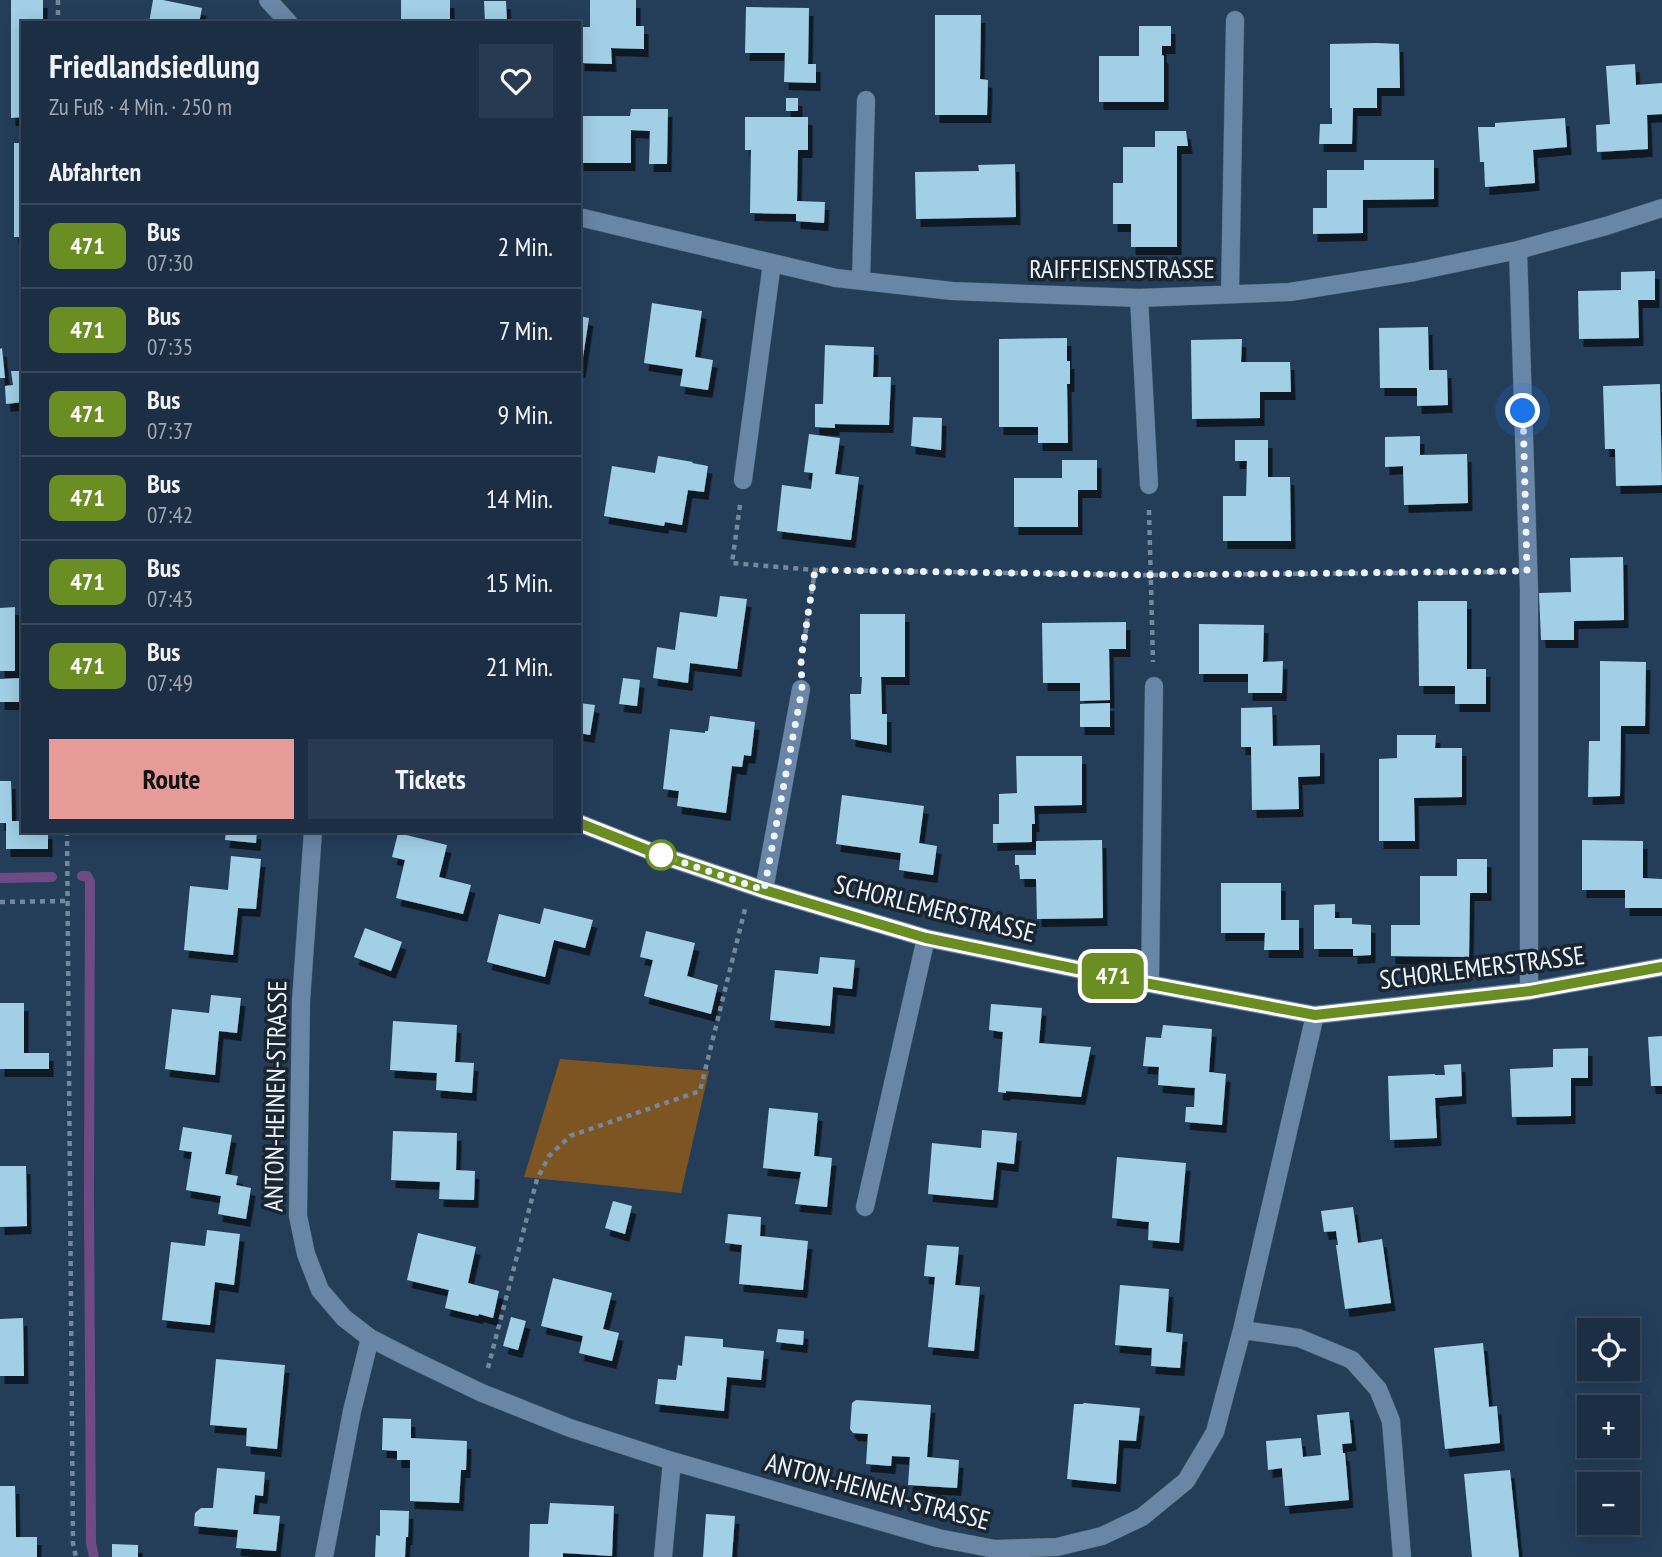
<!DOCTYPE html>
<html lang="de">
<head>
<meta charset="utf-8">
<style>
  :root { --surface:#1b2e44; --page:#283a4f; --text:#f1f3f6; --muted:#a0a8b2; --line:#394a5d; --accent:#e69b98 }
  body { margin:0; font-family:"PT Sans Narrow",sans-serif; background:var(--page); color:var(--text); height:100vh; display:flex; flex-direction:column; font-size:26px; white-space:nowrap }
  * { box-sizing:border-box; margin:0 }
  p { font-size:23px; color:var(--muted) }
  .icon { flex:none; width:38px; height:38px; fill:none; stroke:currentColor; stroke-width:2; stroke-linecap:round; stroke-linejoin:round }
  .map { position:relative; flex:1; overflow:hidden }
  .panel { position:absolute; left:21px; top:21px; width:560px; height:812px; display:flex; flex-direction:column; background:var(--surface); border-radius:0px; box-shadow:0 4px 18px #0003,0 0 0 2px var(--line) }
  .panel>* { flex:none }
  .badge { padding:0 14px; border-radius:10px; font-size:24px; line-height:46px }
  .fabs { position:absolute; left:1577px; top:1318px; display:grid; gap:14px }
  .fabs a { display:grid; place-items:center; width:63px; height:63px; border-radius:0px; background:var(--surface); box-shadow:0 4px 18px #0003,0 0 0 2px var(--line); font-size:35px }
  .you { position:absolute; width:35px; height:35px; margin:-18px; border:5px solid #fff; border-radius:50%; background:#1a73e8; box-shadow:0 0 0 10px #1a73e833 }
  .map>.badge { position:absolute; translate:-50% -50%; box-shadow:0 0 0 4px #fff }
  h2 { padding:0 28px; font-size:26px; line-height:63px }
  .round { display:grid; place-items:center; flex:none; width:74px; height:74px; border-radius:0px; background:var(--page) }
  .head { display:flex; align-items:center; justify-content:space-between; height:119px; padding:0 28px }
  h1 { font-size:33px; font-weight:800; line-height:52px }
  .cta { display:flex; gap:14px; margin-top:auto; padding:14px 28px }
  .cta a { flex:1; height:80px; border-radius:0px; background:var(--accent); color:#111; font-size:28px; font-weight:800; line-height:80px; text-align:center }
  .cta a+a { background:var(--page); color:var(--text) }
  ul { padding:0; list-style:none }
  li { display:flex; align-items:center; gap:21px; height:84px; padding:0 28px; border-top:2px solid var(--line) }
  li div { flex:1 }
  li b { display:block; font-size:26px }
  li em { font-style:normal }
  li .badge { min-width:77px; font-weight:700; text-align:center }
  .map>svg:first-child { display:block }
  .green { fill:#7d5522 }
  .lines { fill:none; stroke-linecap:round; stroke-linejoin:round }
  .stream { stroke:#6f4b85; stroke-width:10 }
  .building { fill:#a1cfe6; filter:url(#shadow) }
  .minor-casing { stroke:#41576b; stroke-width:19 }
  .path { stroke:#75879b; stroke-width:4.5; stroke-dasharray:5 5; stroke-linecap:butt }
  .minor { stroke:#6986a6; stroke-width:18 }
  .line-casing { stroke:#fff; stroke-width:16 }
  .line { stroke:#6b8e23; stroke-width:10 }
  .walk { stroke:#eef4fb; stroke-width:7; stroke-dasharray:0 12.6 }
  .stop-dot { fill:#fff; stroke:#6b8e23; stroke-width:3.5 }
  .labels { text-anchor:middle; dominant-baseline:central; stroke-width:7; stroke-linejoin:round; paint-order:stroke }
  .street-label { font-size:26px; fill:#eef4fb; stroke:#192531 }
</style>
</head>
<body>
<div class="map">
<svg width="1662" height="1557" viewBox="0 0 1662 1557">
  <defs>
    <filter id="shadow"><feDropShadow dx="4.5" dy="8" stdDeviation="0" flood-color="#0009"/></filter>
  </defs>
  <rect width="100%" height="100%" fill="#243e5a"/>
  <path class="green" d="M560,1059L709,1071L681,1193L524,1177Z"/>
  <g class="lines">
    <path class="stream" d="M82,876H87L90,882L89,1200L91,1543L94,1557
      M0,878L52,877"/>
  </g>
  <path class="building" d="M11,0H43V23H23V117L11,118Z
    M153,0H163L202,8L199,23H149Z
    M401,0H450V23H401Z
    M590,0H636V26H644V49L611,48L612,64L580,63V27H590Z
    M484,1H506L507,23H485Z
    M746,7L809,8L808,64H816V83L784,82L785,53H745Z
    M935,15H981L980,79L988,80L987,115H935Z
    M1139,26H1171V46H1162V55L1164,56V102H1099V56H1139Z
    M1377,43L1399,44L1400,88H1377V108H1353L1352,144H1319L1320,124H1332V108H1330V44Z
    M1635,64L1636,85L1662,83V114L1647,115L1648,149L1597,152L1596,125L1610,124L1606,66Z
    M786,98H798V111H786Z
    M631,109H668L667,164H649L650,131L631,130V163H579V116H630Z
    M745,117H808V150H798L797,201L825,202L824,223L796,221V214L750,213L751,150H745Z
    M1565,118L1567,147L1533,150L1535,183L1485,187L1484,162H1480L1478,127H1495V123Z
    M1155,131H1186L1188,146H1177V247H1131V224H1113V183H1123V147H1155Z
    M14,143H23V237H14Z
    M1364,160H1434V199L1363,200V233L1313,234V208H1327V170H1364Z
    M1015,164L1016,217L916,219L915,172L979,171L978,165Z
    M1655,271V300H1638L1639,338L1579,339L1578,291L1621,290V272Z
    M652,303L702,311L695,357L713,360L708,390L680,386L683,369L644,363Z
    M579,316L589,318L581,370H579Z
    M1428,327L1429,370H1447L1448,405L1417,406V388H1380L1379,328Z
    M1067,338V361H1070V384H1067L1068,443H1038V427H999V339Z
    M1242,339L1241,362H1290L1291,392H1260V418L1192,419L1191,340Z
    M825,345L874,347L873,377H891L889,425L835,424V428L815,427V404H823Z
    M2,348L5,378H0V349Z
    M11,371H23V402L6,404L5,386L13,385Z
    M1660,384L1662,485L1616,486L1615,449H1605L1603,386Z
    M913,417L942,418L941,450L911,446Z
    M809,434L840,438L835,474L859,477L851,540L777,531L782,485L811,489L813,473L804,472Z
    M1420,436V455L1467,454L1468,503L1404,505L1403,466L1385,467V437Z
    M1235,440H1268V477H1290L1291,541H1223V496H1246L1247,461H1235Z
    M658,456L693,462L692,463L708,466L704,492L688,490L682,525L665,522L664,526L604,516L612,466L655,473Z
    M1062,460H1097V490H1078V527H1014V478H1062Z
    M1623,557L1624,620L1574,621V640H1541L1539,593L1571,592L1570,558Z
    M720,596L747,599L737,669L690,663L688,683L653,678L657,647L675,650L680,612L717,617Z
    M1418,601H1467V669H1486V704H1455V686H1419Z
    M15,607V671H0V608Z
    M860,614H905V677H881L882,714H887V745L851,739L850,694H861L862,677H860Z
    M1126,622V649H1109L1110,700L1080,701V683H1043L1042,623Z
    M1199,624L1264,625L1263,662L1283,661L1282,693H1248V674H1199Z
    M1600,661L1646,662L1645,726H1621L1620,796L1588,797L1589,741H1600Z
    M23,678V702H0V679Z
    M623,678L640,680L637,706L619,704Z
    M579,703L595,705L590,735L579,733Z
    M1110,703V727H1080V704Z
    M1272,707L1273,746L1320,745V776L1298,777L1299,809L1252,810L1251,747H1241V708Z
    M710,716L755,722L751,756L744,755L742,767L732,766L726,813L677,806L679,791L663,789L670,729L705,733V731H708Z
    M1397,735H1436L1435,748H1462V797L1414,798L1415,841H1379V759L1397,758Z
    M1016,756H1082V805L1034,806L1035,824H1032V842L993,843V824H999V794L1017,793Z
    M0,781H11L12,821H23V831H48V849H6V823H0Z
    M842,795L924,806L919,843L937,846L933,875L899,870L901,853L836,844Z
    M226,831H257L256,843L225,840Z
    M398,833L447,845L439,877L471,885L463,914L396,898L405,860L392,857Z
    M1102,840L1103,918L1037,919L1036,879H1020L1019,865H1015V855H1036V841Z
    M1582,840L1643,841V878L1662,879V908H1625V890H1582Z
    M231,856L261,859L256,909L238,908L233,955L184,950L190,886L228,890Z
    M1457,859H1487V893H1470L1469,957L1391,956V925H1420V876H1457Z
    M1221,883H1281V920H1299V950H1264L1265,933H1221Z
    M1335,904V918H1352V924L1371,925V955L1353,956V949H1314V905Z
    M544,908L593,920L585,948L554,940L545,977L487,962L499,914L540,924Z
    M365,928L402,942L391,971L354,957Z
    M646,931L695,943L687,976L718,985L711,1014L644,996L653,960L640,957Z
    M820,957L855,960L852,989L833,987L830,1026L770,1020L775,970L818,974Z
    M211,995L241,998L237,1033L219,1031L215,1075L165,1069L172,1009L209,1013Z
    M0,1003H24V1053H49V1069H0Z
    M991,1004L1042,1008L1039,1043L1091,1047L1081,1097L1006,1091V1093L998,1092L1003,1032L989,1030Z
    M393,1021L457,1025L455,1062L474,1063L472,1093L436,1090L437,1073L390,1070Z
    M1163,1025L1212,1029L1209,1072L1226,1074L1222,1125L1185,1122L1186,1107H1194L1195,1088L1158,1085L1159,1067L1143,1066L1146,1037L1161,1038Z
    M1662,1036V1086H1651L1648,1037Z
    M1588,1048V1078H1571V1116L1512,1117L1510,1069L1553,1067V1049Z
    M1461,1064L1462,1096L1435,1098L1437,1138L1390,1140L1388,1076L1435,1074V1075H1445L1444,1065Z
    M769,1108L818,1113L814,1156L832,1158L827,1207L795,1204L801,1172L763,1168Z
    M183,1127L232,1135L225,1174L238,1176L236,1185L251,1188L246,1219L218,1214L221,1196L186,1190L192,1152L179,1150Z
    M982,1130L1017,1133L1014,1164L997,1162L993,1200L928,1194L932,1143L981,1148Z
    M393,1131L457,1133L456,1170L475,1171L474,1200L439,1199L440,1182L391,1180Z
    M1117,1157L1186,1163L1179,1243L1148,1240L1149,1222L1112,1218Z
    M0,1166H26L27,1226L0,1227Z
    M613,1201L632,1206L625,1234L605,1228Z
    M1353,1207L1358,1243L1382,1239L1391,1303L1345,1309L1336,1245H1338L1336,1231L1324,1232L1321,1211Z
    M728,1214L761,1217L760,1236L808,1241L803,1290L739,1284L742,1245L725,1243Z
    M207,1230L240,1234L234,1285L215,1282L210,1325L162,1320L171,1242L205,1246Z
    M418,1233L476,1247L468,1283L499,1291L493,1318L479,1314L478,1316L445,1308L449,1290L407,1280Z
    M927,1245L959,1247L955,1285L980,1287L974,1351L928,1347L935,1277L924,1276Z
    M553,1278L612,1293L603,1329L619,1333L612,1361L579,1353L583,1336L541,1326Z
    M1120,1285L1169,1289L1166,1332L1183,1334L1180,1368L1151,1366L1152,1348L1115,1345Z
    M511,1317L526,1321L518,1350L503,1346Z
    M23,1318L24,1376H0V1319Z
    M778,1329L804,1331L803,1345L776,1342Z
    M685,1336L723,1339V1347L764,1351L761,1380L727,1377L724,1411L655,1404L658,1379L676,1380L678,1365L682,1366Z
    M1483,1343L1489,1407L1497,1406L1500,1443L1445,1449L1434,1348Z
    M216,1359L285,1365L277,1449L246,1446L247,1428L210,1425Z
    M856,1400L931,1405L927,1457L959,1460L957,1488L908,1485L910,1457L892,1456L891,1466L866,1464L868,1434L853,1433L850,1429L852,1403Z
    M1084,1403L1140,1408L1136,1441L1119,1440L1116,1484L1067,1479L1074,1404H1083Z
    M1349,1412L1352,1443L1342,1444L1343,1453H1345L1349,1500L1285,1506L1282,1468L1268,1470L1266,1441L1301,1438L1303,1457L1321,1455L1317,1415Z
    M383,1418L411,1419V1438L467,1441L466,1470H461L459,1503L410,1501V1460H397V1451L382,1450Z
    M217,1468L265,1472L263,1496L255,1495L253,1514L280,1516L276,1551L236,1548L238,1530L194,1526L195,1513L201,1508H213Z
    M1510,1470L1519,1557H1472L1464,1474Z
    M0,1486H15L16,1537H37V1557H0Z
    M550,1503L614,1506L612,1556L563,1553V1557H529L530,1524H548Z
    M380,1510L409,1511L408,1537H406L405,1557H375L376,1535L380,1536Z
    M706,1514L735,1516L732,1557H703Z
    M112,1544L138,1545V1557H112Z"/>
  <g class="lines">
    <defs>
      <path id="minor" d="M268,0L289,23
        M579,217L836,278L952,291L1139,298L1290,292L1414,272L1518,250L1606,226L1662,208
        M1518,250L1529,590V991
        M861,281L866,100
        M1230,294L1235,20
        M1139,298L1149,485
        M743,480L772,263
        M579,823L660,855L764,890L926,938L1150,984L1315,1015L1529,991L1662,967
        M313,831L301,1001L298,1216L306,1254L320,1290L344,1318L370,1338L411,1359L482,1393L570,1428L672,1461L938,1538L995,1549L1057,1547L1102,1536L1142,1517L1186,1481L1215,1432L1242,1330L1315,1015
        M764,890L801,689
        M1150,984L1154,686
        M865,1207L926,938
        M1242,1330L1299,1338L1352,1360L1378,1389L1391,1421L1402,1557
        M324,1557L352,1411L370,1338
        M663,1557L672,1461"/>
    </defs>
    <use href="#minor" class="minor-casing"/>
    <path class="path" d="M58,0V23
      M740,505L732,563L815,570L1150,575L1502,572
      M1149,510L1153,662
      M801,663L815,570
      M67,831L73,1544L76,1557
      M0,902L67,901
      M488,1368L537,1179L549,1156L570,1136L700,1091L745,909"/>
    <use href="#minor" class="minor"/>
  </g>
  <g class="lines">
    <defs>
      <path id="line" d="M579,823L660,855L764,890L926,938L1150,984L1315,1015L1530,991L1662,967"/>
    </defs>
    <use href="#line" class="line-casing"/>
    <use href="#line" class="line"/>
    <path class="walk" d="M661,855L764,890L802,689L801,659L815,570L1150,575L1527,571L1523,411"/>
  </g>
  <circle class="stop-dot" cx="661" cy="855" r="14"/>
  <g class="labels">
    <g class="street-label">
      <text x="1122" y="268">RAIFFEISENSTRASSE</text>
      <text transform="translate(935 908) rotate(14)">SCHORLEMERSTRASSE</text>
      <text transform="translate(1482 967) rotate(-7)">SCHORLEMERSTRASSE</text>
      <text transform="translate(275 1096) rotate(-89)">ANTON-HEINEN-STRASSE</text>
      <text transform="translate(878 1491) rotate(15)">ANTON-HEINEN-STRASSE</text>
    </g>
  </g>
</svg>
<div class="fabs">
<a><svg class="icon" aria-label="locate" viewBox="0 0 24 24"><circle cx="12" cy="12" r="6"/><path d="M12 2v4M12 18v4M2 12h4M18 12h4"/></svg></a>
<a>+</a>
<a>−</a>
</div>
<div class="you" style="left:1523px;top:411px"></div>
<b class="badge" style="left:1113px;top:976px;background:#6b8e23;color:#fff">471</b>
<section class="panel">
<div class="head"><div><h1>Friedlandsiedlung</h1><p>Zu Fuß · 4 Min. · 250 m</p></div><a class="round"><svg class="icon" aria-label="heart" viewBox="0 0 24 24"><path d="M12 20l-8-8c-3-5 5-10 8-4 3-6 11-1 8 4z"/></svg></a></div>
<h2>Abfahrten</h2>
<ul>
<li><span class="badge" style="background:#6b8e23;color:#fff">471</span><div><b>Bus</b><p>07:30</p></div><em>2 Min.</em></li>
<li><span class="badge" style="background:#6b8e23;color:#fff">471</span><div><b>Bus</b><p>07:35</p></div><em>7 Min.</em></li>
<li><span class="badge" style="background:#6b8e23;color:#fff">471</span><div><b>Bus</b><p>07:37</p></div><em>9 Min.</em></li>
<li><span class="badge" style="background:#6b8e23;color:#fff">471</span><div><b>Bus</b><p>07:42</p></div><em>14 Min.</em></li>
<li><span class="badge" style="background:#6b8e23;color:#fff">471</span><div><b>Bus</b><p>07:43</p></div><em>15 Min.</em></li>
<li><span class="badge" style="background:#6b8e23;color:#fff">471</span><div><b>Bus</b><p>07:49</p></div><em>21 Min.</em></li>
</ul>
<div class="cta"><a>Route</a><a>Tickets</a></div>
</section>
</div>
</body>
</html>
